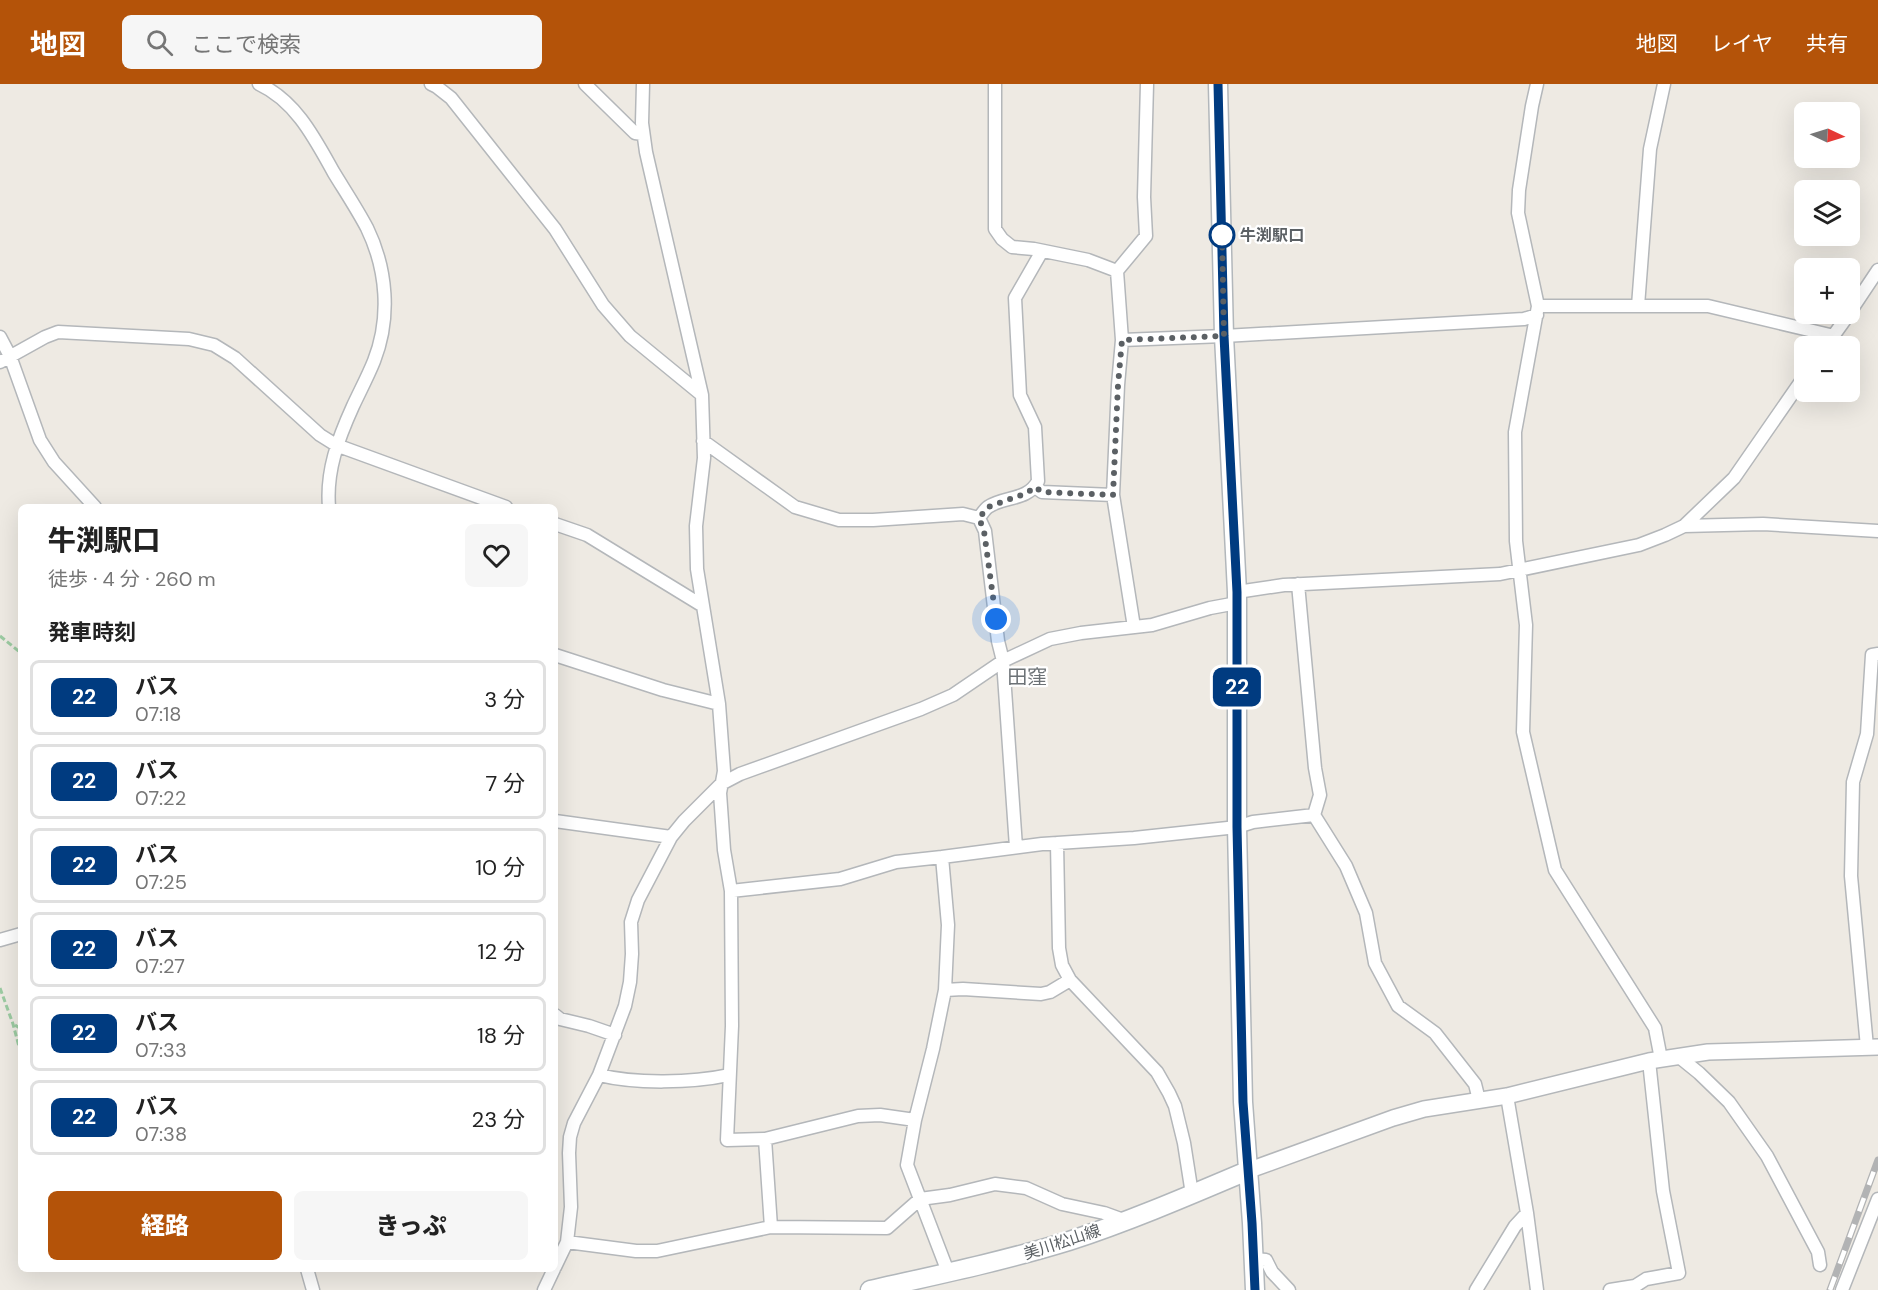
<!DOCTYPE html>
<html lang="ja">
<head>
<meta charset="utf-8">
<style>
  :root { --surface:#fff; --page:#f6f6f6; --text:#222; --muted:#767676; --line:#e0e0e0; --accent:#b45309 }
  body { margin:0; font-family:"DM Sans","Noto Sans JP",sans-serif; background:var(--page); color:var(--text); height:100vh; display:flex; flex-direction:column; font-size:22px; white-space:nowrap }
  * { box-sizing:border-box; margin:0 }
  p { font-size:20px; color:var(--muted) }
  .icon { flex:none; width:33px; height:33px; fill:none; stroke:currentColor; stroke-width:2; stroke-linecap:round; stroke-linejoin:round }
  .map { position:relative; flex:1; overflow:hidden }
  .side { position:absolute; left:18px; top:420px; width:540px; height:768px; display:flex; flex-direction:column; background:var(--surface); border-radius:9px; box-shadow:0 6px 24px #0002 }
  .side>* { flex:none }
  .badge { padding:0 12px; border-radius:9px; font-size:21px; line-height:39px }
  .needle { width:39px; rotate:94deg }
  .fabs { position:absolute; left:1794px; top:18px; display:grid; gap:12px }
  .fabs a { display:grid; place-items:center; width:66px; height:66px; border-radius:9px; background:var(--surface); box-shadow:0 6px 24px #0002; font-size:30px }
  .you { position:absolute; width:30px; height:30px; margin:-15px; border:4px solid #fff; border-radius:50%; background:#1a73e8; box-shadow:0 0 0 9px #1a73e833 }
  .map>.badge { position:absolute; translate:-50% -50%; box-shadow:0 0 0 3px #fff }
  h2 { padding:0 30px; font-size:22px; line-height:54px }
  .round { display:grid; place-items:center; flex:none; width:63px; height:63px; border-radius:9px; background:var(--page) }
  .headline { display:flex; align-items:center; justify-content:space-between; height:102px; padding:0 30px }
  h1 { font-size:28px; font-weight:800; line-height:45px }
  .button { display:flex; gap:12px; margin-top:auto; padding:12px 30px }
  .button a { flex:1; height:69px; border-radius:9px; background:var(--accent); color:#fff; font-size:24px; font-weight:800; line-height:69px; text-align:center }
  .button a+a { background:var(--page); color:var(--text) }
  ul { padding:0; list-style:none }
  li { display:flex; align-items:center; gap:18px; height:75px; margin:0 12px 9px; padding:0 18px; border:3px solid var(--line); border-radius:9px }
  li div { flex:1 }
  li b { display:block; font-size:22px }
  li em { font-style:normal }
  li .badge { min-width:66px; font-weight:700; text-align:center }
  header { display:flex; align-items:center; gap:36px; box-sizing:border-box; height:84px; padding:0 30px; background:var(--accent); color:#fff }
  header strong { font-size:28px }
  nav { display:flex; gap:33px; margin-inline-start:auto; font-size:21px }
  .search { width:420px; height:54px; background:var(--page); display:flex; align-items:center; gap:15px; box-sizing:border-box; padding:0 21px; border-radius:9px; color:var(--muted); font-size:22px }
  .map>svg:first-child { display:block }
  .lines { fill:none; stroke-linecap:round; stroke-linejoin:round }
  .minor-casing { stroke:#b4b7ba; stroke-width:15 }
  .tertiary-casing { stroke:#b4b7ba; stroke-width:18 }
  .secondary-casing { stroke:#b2b7bb; stroke-width:21 }
  .path { stroke:#9ccba2; stroke-width:3; stroke-dasharray:6 3; stroke-linecap:butt }
  .minor { stroke:#fff; stroke-width:12 }
  .tertiary { stroke:#fff; stroke-width:15 }
  .secondary { stroke:#fff; stroke-width:18 }
  .rail-casing { stroke:#b2b3b4; stroke-width:7 }
  .rail { stroke:#fff; stroke-width:4.5; stroke-dasharray:14; stroke-linecap:butt }
  .line-casing { stroke:#fff; stroke-width:14 }
  .line { stroke:#003b80; stroke-width:9 }
  .walk { stroke:#5b6064; stroke-width:6; stroke-dasharray:0 10.8 }
  .stop-dot { fill:#fff; stroke:#003b80; stroke-width:3 }
  .labels { text-anchor:middle; dominant-baseline:central; stroke-width:4.5; stroke-linejoin:round; paint-order:stroke }
  .stop-label { font-size:16px; font-weight:bold; fill:#5b6064; stroke:#fff; text-anchor:start }
  .street-label { font-size:16px; fill:#5b6064; stroke:#fff }
  .quarter-label { font-size:20px; fill:#6c7276; stroke:#fff }
</style>
</head>
<body>
<header>
<strong>地図</strong>
<div class="search"><svg class="icon" aria-label="search" viewBox="0 0 24 24"><circle cx="10" cy="10" r="6"/><path d="M15 15l6 6"/></svg>ここで検索</div>
<nav><a>地図</a><a>レイヤ</a><a>共有</a></nav>
</header>
<div class="map">
<svg width="1878" height="1206" viewBox="0 0 1878 1206">
  <rect width="100%" height="100%" fill="#eeeae3"/>
  <g class="lines">
    <defs>
      <path id="minor" d="M259,0C296,17 315,55 334,89C345,107 357,125 367,144C387,185 391,234 374,277C368,292 360,307 353,322C338,355 326,387 329,423
        M431,0L437,3L451,14L555,145L603,221L630,252L702,311
        M585,0L635,49L643,50
        M643,0L642,39L646,68L702,311L704,374L696,442L697,485L719,620L724,687L720,709L724,766L731,807L732,942L727,1056L765,1055L858,1032L880,1031L915,1036
        M995,0V145L1002,155L1012,163L1034,165L1088,176L1117,187
        M1537,0L1532,22L1519,106L1518,129L1538,222L1515,348L1516,457L1526,541L1523,648L1555,786L1655,944L1661,975
        M1538,222H1708L1834,252
        M1638,222L1650,65L1664,0
        M1850,228L1878,186
        M0,253L10,272L40,356L54,378L95,423
        M1122,256L1224,252L1524,235L1537,231
        M1826,262L1849,230
        M0,278L45,253L58,248L189,255L214,261L235,274L320,351L336,361L506,423
        M703,357L795,423L839,436H873L963,430L979,434L985,447L998,557L1003,577L1016,763
        M1035,403L1042,408L1113,411
        M979,434C981,431 985,425 988,423C1004,412 1028,417 1038,397L1035,343L1020,311L1015,214L1042,167
        M555,440L587,451L703,522
        M1684,442L1763,440L1878,447
        M1298,500L1315,684L1320,711L1314,731
        M1237,508L1284,501L1500,490L1639,461L1665,451L1684,442L1734,394L1804,293
        M1134,543L1113,411L1118,301L1122,256L1117,187L1146,152L1144,113L1147,0
        M555,571L663,606L719,620
        M555,737L671,753
        M1057,759L1059,864L1062,881L1070,896L1157,988L1169,1009L1175,1022L1184,1059L1192,1110
        M731,807L840,795L896,778L942,773
        M0,856L21,850
        M945,906L963,905L1041,910L1050,908L1070,896
        M555,931L560,935L589,942L615,951
        M1867,963L1851,792L1853,698L1867,650L1872,571L1878,570
        M1678,972L1699,989L1729,1018L1767,1072L1818,1168L1820,1181
        M599,991C635,1000 692,999 729,991
        M1507,1012L1527,1129L1537,1206
        M765,1055L771,1143
        M567,1158L636,1167H657L771,1143L887,1144L920,1115L950,1111L995,1100L1026,1104L1062,1120L1104,1129L1126,1137
        M1254,1175L1266,1176L1272,1188L1289,1206
        M555,1183L567,1158L571,1123L569,1069L570,1053L574,1039L599,991L625,922L630,898L632,870L631,838L638,816L671,753L684,737L721,700L740,690L921,625L953,611L1003,577L1050,555L1081,549L1152,541L1210,524L1237,519
        M307,1185L313,1206
        M948,1188L907,1081L915,1036L933,965L945,906L948,841L942,773L1042,760L1134,754L1237,743L1253,738L1314,731L1346,782L1366,829L1375,879L1398,922L1435,949L1475,1000L1479,1016
        M544,1206L554,1185
        M1476,1206L1515,1142L1527,1129
        M1610,1206L1635,1202L1646,1195L1679,1189L1663,1107L1649,977
        M1842,1206L1878,1115"/>
      <path id="tertiary" d="M1247,1087L1393,1034L1424,1025L1507,1012L1649,977L1708,968L1878,963"/>
      <path id="secondary" d="M1218,0L1224,252L1237,508V743L1243,1018L1252,1139L1255,1206
        M870,1206C937,1191 1004,1177 1069,1157C1130,1137 1188,1112 1247,1087"/>
    </defs>
    <use href="#minor" class="minor-casing"/>
    <use href="#tertiary" class="tertiary-casing"/>
    <use href="#secondary" class="secondary-casing"/>
    <path class="path" d="M0,552L21,569
      M0,904L13,940L21,970
      M15,941L21,945"/>
    <use href="#minor" class="minor"/>
    <use href="#tertiary" class="tertiary"/>
    <use href="#secondary" class="secondary"/>
    <defs>
      <path id="rail" d="M1830,1206L1878,1076"/>
    </defs>
    <use href="#rail" class="rail-casing"/>
    <use href="#rail" class="rail"/>
  </g>
  <g class="lines">
    <defs>
      <path id="line" d="M1218,0L1224,252L1237,508V743L1243,1018L1252,1139L1255,1206"/>
    </defs>
    <use href="#line" class="line-casing"/>
    <use href="#line" class="line"/>
    <path class="walk" d="M996,535L984,447L979,434L988,423L1027,409L1035,403L1042,408L1113,411L1118,301L1122,256L1224,252L1222,151"/>
  </g>
  <circle class="stop-dot" cx="1222" cy="151" r="12"/>
  <g class="labels">
    <g class="stop-label">
      <text x="1240" y="151">牛渕駅口</text>
    </g>
    <g class="street-label">
      <text transform="translate(1062 1158) rotate(-18)">美川松山線</text>
    </g>
    <g class="quarter-label">
      <text x="1027" y="593">田窪</text>
    </g>
  </g>
</svg>
<div class="fabs">
<a><svg class="needle" viewBox="-14 -14 28 28"><path d="M0-13l5 13h-10z" fill="#e53935"/><path d="M0 13l5-13h-10z" fill="#767676"/></svg></a>
<a><svg class="icon" aria-label="layers" viewBox="0 0 24 24"><path d="M12 4l9 5-9 5-9-5zM3 14l9 5 9-5"/></svg></a>
<a>+</a>
<a>−</a>
</div>
<div class="you" style="left:996px;top:535px"></div>
<b class="badge" style="left:1237px;top:603px;background:#003b80;color:#fff">22</b>
<section class="side">
<div class="headline"><div><h1>牛渕駅口</h1><p>徒歩 · 4 分 · 260 m</p></div><a class="round"><svg class="icon" aria-label="heart" viewBox="0 0 24 24"><path d="M12 20l-8-8c-3-5 5-10 8-4 3-6 11-1 8 4z"/></svg></a></div>
<h2>発車時刻</h2>
<ul>
<li><span class="badge" style="background:#003b80;color:#fff">22</span><div><b>バス</b><p>07:18</p></div><em>3 分</em></li>
<li><span class="badge" style="background:#003b80;color:#fff">22</span><div><b>バス</b><p>07:22</p></div><em>7 分</em></li>
<li><span class="badge" style="background:#003b80;color:#fff">22</span><div><b>バス</b><p>07:25</p></div><em>10 分</em></li>
<li><span class="badge" style="background:#003b80;color:#fff">22</span><div><b>バス</b><p>07:27</p></div><em>12 分</em></li>
<li><span class="badge" style="background:#003b80;color:#fff">22</span><div><b>バス</b><p>07:33</p></div><em>18 分</em></li>
<li><span class="badge" style="background:#003b80;color:#fff">22</span><div><b>バス</b><p>07:38</p></div><em>23 分</em></li>
</ul>
<div class="button"><a>経路</a><a>きっぷ</a></div>
</section>
</div>
</body>
</html>
